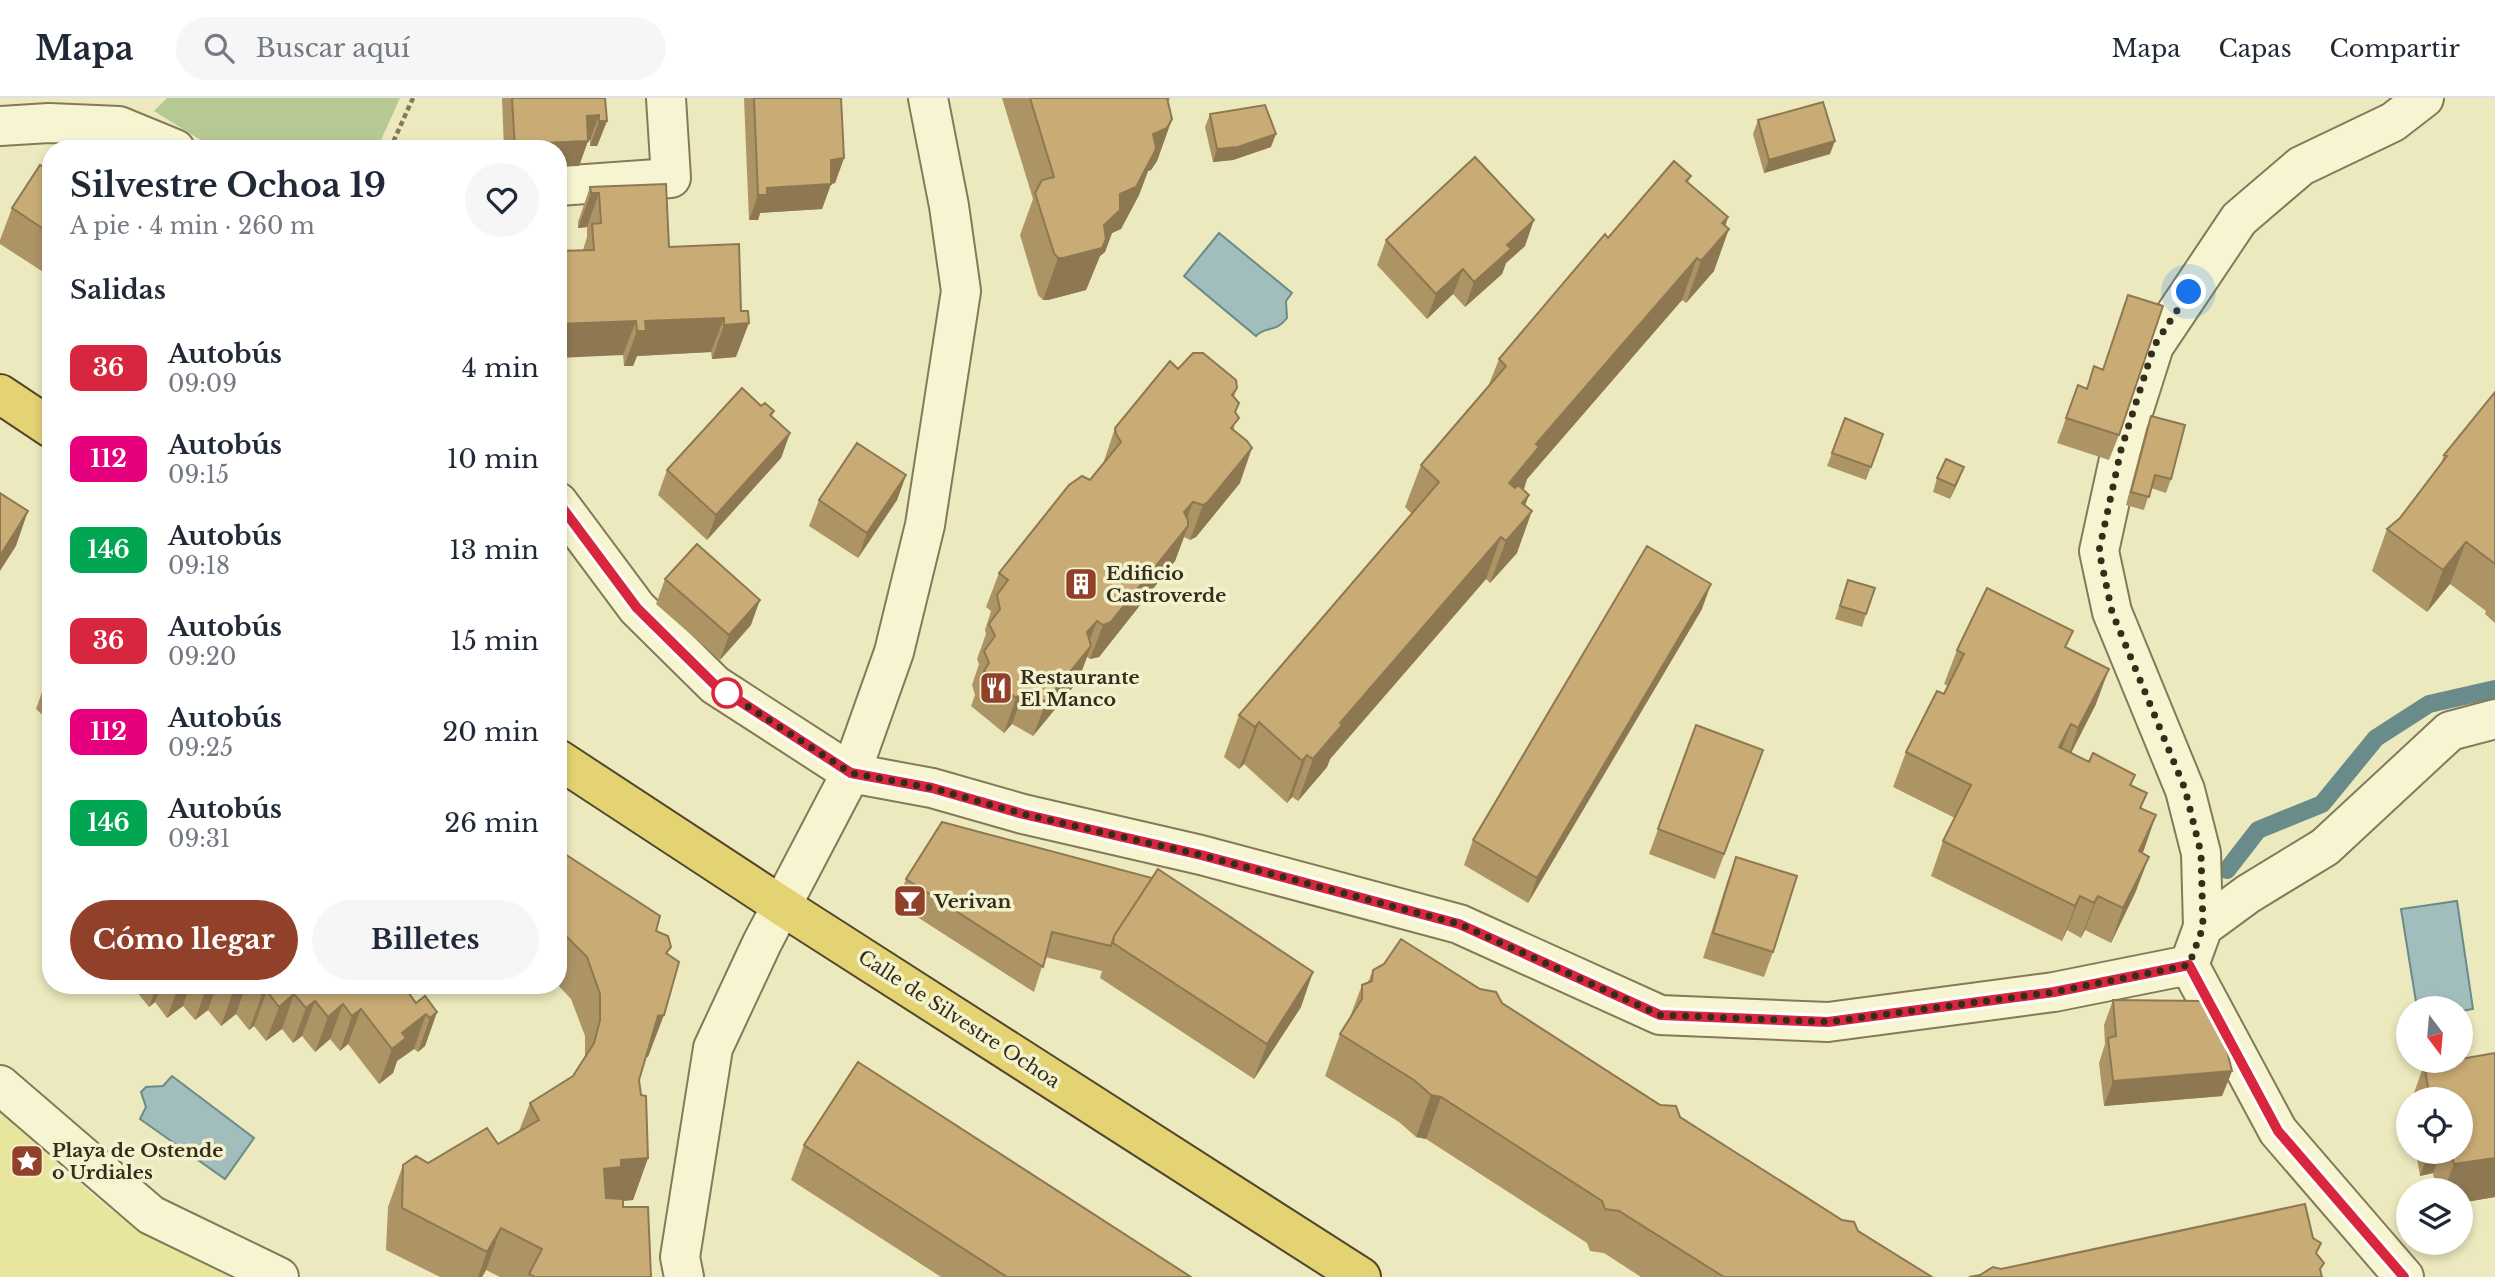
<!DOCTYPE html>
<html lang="es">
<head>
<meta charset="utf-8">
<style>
  :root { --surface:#fff; --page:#f6f6f7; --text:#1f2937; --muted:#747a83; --line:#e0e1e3; --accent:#91412a }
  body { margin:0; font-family:"Libre Baskerville",serif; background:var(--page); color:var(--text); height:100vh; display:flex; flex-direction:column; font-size:26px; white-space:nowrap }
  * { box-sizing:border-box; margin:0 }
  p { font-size:23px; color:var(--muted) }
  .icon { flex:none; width:38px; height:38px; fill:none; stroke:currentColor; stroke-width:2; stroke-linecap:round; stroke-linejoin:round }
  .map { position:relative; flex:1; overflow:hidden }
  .details { position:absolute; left:42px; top:42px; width:525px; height:854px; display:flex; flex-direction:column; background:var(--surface); border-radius:28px; box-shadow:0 4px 10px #0003 }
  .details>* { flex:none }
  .badge { padding:0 14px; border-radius:10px; font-size:24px; line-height:46px }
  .needle { width:46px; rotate:164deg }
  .tools { position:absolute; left:2396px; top:898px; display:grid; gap:14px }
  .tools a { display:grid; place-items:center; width:77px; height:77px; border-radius:50%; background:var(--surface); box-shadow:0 4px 10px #0003; font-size:35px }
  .you { position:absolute; width:35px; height:35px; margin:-18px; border:5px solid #fff; border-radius:50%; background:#1a73e8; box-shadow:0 0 0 10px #1a73e833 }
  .map>.badge { position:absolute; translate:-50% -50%; box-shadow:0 0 0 4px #fff }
  h2 { padding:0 28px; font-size:26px; line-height:63px }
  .round { display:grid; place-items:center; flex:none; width:74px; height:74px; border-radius:37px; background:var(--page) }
  .overview { display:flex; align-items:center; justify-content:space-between; height:119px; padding:0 28px }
  h1 { font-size:33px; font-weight:700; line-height:52px }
  .cta { display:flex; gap:14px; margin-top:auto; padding:14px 28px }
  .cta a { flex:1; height:80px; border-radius:42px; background:var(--accent); color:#fff; font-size:28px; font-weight:700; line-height:80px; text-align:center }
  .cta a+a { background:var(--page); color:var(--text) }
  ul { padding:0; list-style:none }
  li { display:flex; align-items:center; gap:21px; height:91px; padding:0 28px }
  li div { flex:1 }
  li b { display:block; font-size:26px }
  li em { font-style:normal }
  li .badge { min-width:77px; font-weight:700; text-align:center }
  header { display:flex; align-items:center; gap:42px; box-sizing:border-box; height:98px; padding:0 35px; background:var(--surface); border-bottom:2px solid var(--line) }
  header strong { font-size:33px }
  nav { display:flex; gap:38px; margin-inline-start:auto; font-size:24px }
  .search { width:490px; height:63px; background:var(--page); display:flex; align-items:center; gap:18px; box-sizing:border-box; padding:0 24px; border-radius:38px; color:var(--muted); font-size:26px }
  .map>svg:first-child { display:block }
  .green { fill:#b6c993 }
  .sand { fill:#e8e59c }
  .water { fill:#a2bebc; stroke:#698b8a; stroke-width:2 }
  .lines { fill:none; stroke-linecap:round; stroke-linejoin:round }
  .stream { stroke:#698b8a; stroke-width:18 }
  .pedestrian-casing { stroke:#847958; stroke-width:42 }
  .minor-casing { stroke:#847958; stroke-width:42 }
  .trunk-casing { stroke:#51462c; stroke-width:42 }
  .path { stroke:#847958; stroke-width:4.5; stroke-dasharray:5 3.5; stroke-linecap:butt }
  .pedestrian { stroke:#f7f5d1; stroke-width:38 }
  .minor { stroke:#f7f5d1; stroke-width:38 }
  .trunk { stroke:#e4d373; stroke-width:38 }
  .wall { fill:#ad9465 }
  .shaded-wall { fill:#8d7852 }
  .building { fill:#c9ac75; stroke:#8d7852; stroke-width:2 }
  .line-casing { stroke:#fff; stroke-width:16 }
  .line { stroke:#d7263d; stroke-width:10 }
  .walk { stroke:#332d1c; stroke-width:7; stroke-dasharray:0 12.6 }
  .stop-dot { fill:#fff; stroke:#d7263d; stroke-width:3.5 }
  .labels { text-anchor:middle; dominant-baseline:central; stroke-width:7; stroke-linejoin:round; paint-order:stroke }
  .poi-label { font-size:19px; font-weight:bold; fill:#332d1c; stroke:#f4f2ce; text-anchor:start }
  .street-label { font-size:19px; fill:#332d1c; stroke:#f4f2ce }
</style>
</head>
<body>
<header>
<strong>Mapa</strong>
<div class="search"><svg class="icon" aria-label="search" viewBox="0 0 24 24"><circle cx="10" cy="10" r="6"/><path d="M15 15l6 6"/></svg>Buscar aquí</div>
<nav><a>Mapa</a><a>Capas</a><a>Compartir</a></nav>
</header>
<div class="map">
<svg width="2495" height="1179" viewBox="0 0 2495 1179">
  <rect width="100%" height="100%" fill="#ece9be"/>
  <path class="green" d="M167,0H400L377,51H215L154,13Z"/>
  <path class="sand" d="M0,1015L108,1111L235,1179H0Z"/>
  <path class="water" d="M1219,135L1292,195L1286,203L1287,220C1275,236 1266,227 1256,238L1184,178Z
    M2457,803L2473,911L2461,913L2460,910H2417L2401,811Z
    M172,978L254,1040L225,1081L140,1021L146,1009L141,994L146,989L163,988Z"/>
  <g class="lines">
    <path class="stream" d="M2227,772L2258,732L2322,706L2376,640L2429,606L2495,591"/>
    <defs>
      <path id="pedestrian" d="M0,987L151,1117L279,1179"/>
      <path id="minor" d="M0,28L49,25L119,28L175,51
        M558,88L671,80L666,0
        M558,404L637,510L715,587L851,675L932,690L1023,716L1201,757L1459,826L1660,917L1828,924L2054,894L2189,867
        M2203,829L2248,796L2325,749L2450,633L2495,621
        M2189,867L2203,829L2201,755L2185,692L2112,514L2099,453L2121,352L2154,248L2239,121L2301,68L2393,24L2424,0
        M2189,867L2278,1033L2404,1179
        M684,1179L680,1159L713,950L762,845L851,675L894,554L925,427L961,193L949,108L928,0"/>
      <path id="trunk" d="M0,296L51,330
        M558,661L782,808L1361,1179"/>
    </defs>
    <use href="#pedestrian" class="pedestrian-casing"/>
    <use href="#minor" class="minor-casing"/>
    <use href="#trunk" class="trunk-casing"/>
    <path class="path" d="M390,51L413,0"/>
    <use href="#pedestrian" class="pedestrian"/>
    <use href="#minor" class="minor"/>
    <use href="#trunk" class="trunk"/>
  </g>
  <path class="wall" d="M502,0H605L607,23L597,48H590V42L588,43L579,68L558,51H504Z
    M744,0H841L844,60L835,85L831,86L822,111L760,115L758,122H749Z
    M1002,0H1170L1168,5L1172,21L1157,63L1151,72L1148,73L1139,97L1121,131L1112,135L1105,154L1100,158L1086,192L1048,202H1043L1038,197L1020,137L1033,101Z
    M1210,16L1271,49L1233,62L1213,64L1205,29Z
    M1758,22L1830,56L1764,75L1753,36Z
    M51,72V179L0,146V142L12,110Z
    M1691,78L1688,84L1728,119L1714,173L1686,205L1682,202L1527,381L1523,392L1529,397L1525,407L1517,455L1490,485L1486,481L1330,661L1327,669L1298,703L1292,699L1287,705L1244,666L1239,671L1224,659L1239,617L1412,416L1405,409L1421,367L1488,289L1499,261L1608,140Z
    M590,89L669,149L739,146L736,259L712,261L711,254L637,258L633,268H624L623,257L583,152L587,139V129L578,130V124Z
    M1386,142L1525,148L1506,165L1502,176L1465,209L1453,196L1427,221L1377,167Z
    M2128,197L2119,337L2109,362L2057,345L2078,287L2086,290L2103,271Z
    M1178,271L1237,290L1234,299L1235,315L1234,332L1240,385L1196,439L1190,442L1184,439L1175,463L1099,559L1090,561L1087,559L1078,583L1033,638L1012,626L1004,635L971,608L975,597L972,587L979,566L977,561L986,536L985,532L991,513L986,509L999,475L1090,382L1103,366L1115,330Z
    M2495,294V525L2485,516L2486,513L2450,486L2427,514L2372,473L2387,431L2400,420L2440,368L2444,357Z
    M761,308L774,313L772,318L790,335L781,360L707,442L658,397L667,372Z
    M2151,318L2171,381L2166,395L2151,390L2144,412L2126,407L2146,331Z
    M1845,320L1883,336L1866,382L1827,368Z
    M906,377L897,402L858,460L809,428L819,402Z
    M1937,380L1959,382L1950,401L1933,394Z
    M665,481L751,527L720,562L656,506Z
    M1848,482L1866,516L1862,529L1835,521Z
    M1702,511L1528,805L1464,767L1473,742Z
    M2066,550L2096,606L2071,655L2089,664L2135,677L2131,688L2142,710V755L2136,793L2111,845L2085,832L2081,840L2067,832L2062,843L1931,778L1943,743L1955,720L1893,689L1906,654L1948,588L1944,586L1957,552Z
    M51,580V625L36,611L45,586Z
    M51,627V651L44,645Z
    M1696,627L1763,652L1715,781L1649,756Z
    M942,724L1301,909L1254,981L1100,880L1102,873L1045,859L1034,894L897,806L906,781Z
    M558,759L656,833L668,857L648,959H646L639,982L648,1060L633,1102L623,1103V1109L651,1179H500L486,1172L482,1179H440L386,1152L388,1109L403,1067L428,1065L498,1046L519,1033L530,1005L573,978L585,959V938L571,901L558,887Z
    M1736,759L1773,854L1764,879L1703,860L1727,784Z
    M1373,872L1502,905L1932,1179H1641L1604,1155L1590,1153L1587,1145L1426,1041L1416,1039L1399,1024L1325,978L1340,936L1350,919L1362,887L1368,884Z
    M118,887H413L414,889L411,898L416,905L437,914L425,948L418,954L414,951L397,963L393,975L379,986L348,946L340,953L330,941L315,954L302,938L293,945L282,931L266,943L254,928L249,932L236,916L221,928L208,912L195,922L183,908L167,920L155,904L149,909L132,888L124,894Z
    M2113,902L2232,973L2222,998L2104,1008L2099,965L2105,946L2104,927Z
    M2495,955V1099L2460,1105V1092H2436L2433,1075L2420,1078L2416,1054H2460V1001H2412L2424,966L2449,962H2460V961Z
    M804,1047L1191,1179H941L791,1082Z"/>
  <path class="shaded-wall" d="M599,17L590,42L577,43L587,18Z
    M1172,21L1157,63L1151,72L1148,73L1139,97L1121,131L1112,135L1105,154L1100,158L1086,192L1048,202H1043L1058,160L1104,127L1153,36Z
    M599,23H607L597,48H590Z
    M1276,36L1271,49L1233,62L1213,64L1217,51Z
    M588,43L579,68L558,69V51H521L523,46Z
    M1835,43L1830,56L1764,75L1769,62Z
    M844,60L835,85L827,87L831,86L822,111L760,115L758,122H749L758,97L767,90L831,62Z
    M591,95H599L587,129L578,130Z
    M1728,119L1720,142L1729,131L1714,173L1686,205L1701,163L1722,125Z
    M1534,122L1525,148L1506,165L1502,176L1465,209L1474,184L1507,147Z
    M1697,160L1682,202L1527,381L1524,391L1494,427L1509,385L1536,346Z
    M1463,171L1453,196L1427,221L1436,196Z
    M724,220L711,254L637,258L633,268H624L637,233L645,223Z
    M636,223L623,257L558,260V226Z
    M749,225L736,259L712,261L724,227Z
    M790,335L781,360L707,442L716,417Z
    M1252,350L1240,385L1196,439L1190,442L1203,407Z
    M1964,369L1959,382L1950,401L1955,388Z
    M906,377L897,402L858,460L867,435Z
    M1529,397L1516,431L1532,413L1517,455L1490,485L1506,443L1522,405Z
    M1193,404L1181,437L1188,428L1175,463L1099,559L1090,561L1103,527L1184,414Z
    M28,413L16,448L0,473V458Z
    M1501,439L1486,481L1330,661L1327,669L1298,703L1313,661L1340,625Z
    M2466,444L2450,486L2427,514L2443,472Z
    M1711,486L1702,511L1528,805L1537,780Z
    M760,502L751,527L720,562L729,537Z
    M1097,523L1085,555L1091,548L1078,583L1033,638L1046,604L1087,534Z
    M2109,571L2096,606L2066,665L2078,630Z
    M1024,592L1012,626L1004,635L1016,600Z
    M1259,624L1244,666L1239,671L1255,629Z
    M2071,626L2058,661L2059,649Z
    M1307,657L1292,699L1287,705L1302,663Z
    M2156,717L2144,752L2126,788L2139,753Z
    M2149,759L2136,793L2111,845L2123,810Z
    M2080,798L2067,832L2062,843L2075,808Z
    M2098,798L2085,832L2081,840L2094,805Z
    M1313,874L1301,909L1254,981L1267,946Z
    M126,887H132L124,894Z
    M157,887H161L155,904L149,909Z
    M179,887H190L183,908L167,920Z
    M217,887L208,912L195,922L207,888Z
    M241,887H246L236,916L221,928L233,893Z
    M267,893L254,928L249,932L262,897Z
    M294,896L282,931L266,943L279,909Z
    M315,903L302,938L293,945L306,910Z
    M343,906L330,941L315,954L328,919Z
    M361,911L348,946L340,953L352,918Z
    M437,914L425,948L418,954L430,920Z
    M426,916L414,951L397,963L393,975L379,986L392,951L402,935Z
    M664,917L648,959L643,960L658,918Z
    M2232,973L2222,998L2104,1008L2113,983Z
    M1431,997L1441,999L1426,1041L1416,1039Z
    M2429,1054H2441L2433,1075L2420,1078Z
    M648,1060L633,1102L608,1104L606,1111L604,1071L621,1062Z
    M2495,1060V1099L2460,1105V1092H2444L2454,1066Z
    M501,1130L486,1172L482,1179H478L487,1154Z"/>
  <path class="building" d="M512,0H605L607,23H599V17L587,18L588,43L523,46V51H515Z
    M754,0H841L844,60L831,62V86L767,90V97H758Z
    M1030,0H1167L1172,21L1167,30L1153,36L1156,50L1154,55L1136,89L1120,96V112L1104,127L1106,141L1102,150L1063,160H1058L1054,155L1035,95L1042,82L1054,79Z
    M1823,4L1835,43L1769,62L1758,22Z
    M1265,7L1276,36L1238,49L1217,51L1210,16Z
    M1475,59L1534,122L1507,147L1511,151L1474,184L1463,171L1436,196L1386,142Z
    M1674,63L1691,78L1686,83L1728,119L1722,125L1729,131L1701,163L1697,160L1536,346L1539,349L1509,385L1515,390L1518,387L1529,397L1522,405L1532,413L1506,443L1501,439L1340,625L1342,627L1313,661L1307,657L1302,663L1259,624L1255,629L1239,617L1439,384L1421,367L1506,268L1499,261L1605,136L1608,140Z
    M40,67L51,72V136L12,110Z
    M666,86L669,149L739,146L741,213H748L749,225L724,227V220L645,223L646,233H637L636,223L558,226V153L594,152L592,126L601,125L599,95H591L590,89Z
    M2128,197L2163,208L2119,337L2066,320L2078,287L2087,291L2094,268L2103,272Z
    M1193,255H1203L1236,282L1237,290L1232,297L1239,305L1235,314L1239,320L1231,330L1247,343L1252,350L1208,404L1203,407L1193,404L1184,414L1188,422V428L1111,524L1103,527L1097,523L1087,534L1091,548L1046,604L1024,592L1016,600L984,573L989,565L984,553L995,538L989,526L1000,511L997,497L1008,482L999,475L1069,387L1082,378L1090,382L1121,344L1116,336L1115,330L1170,263L1178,271Z
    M742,290L761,308L765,305L774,313L770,317L790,335L716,417L667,372Z
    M2495,294V466L2466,444L2443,472L2387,431L2400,420L2447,358L2444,357Z
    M2151,318L2185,327L2171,381L2155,377L2149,399L2131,394Z
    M1845,320L1883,336L1871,369L1832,355Z
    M857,345L906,377L867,435L819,402Z
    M1946,361L1964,369L1955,388L1937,380Z
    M0,395L28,413L0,458Z
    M697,446L760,502L729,537L665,481Z
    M1647,448L1711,486L1537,780L1473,742Z
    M1848,482L1875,490L1866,516L1840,508Z
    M1987,490L2073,533L2065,549L2109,571L2078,630L2071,626L2059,649L2089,664L2093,655L2135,677L2130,687L2147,695L2140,710L2156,717L2139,753L2149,759L2123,810L2098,798L2094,805L2080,798L2075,808L1943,743L1971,687L1906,654L1937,593L1944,596L1964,556L1957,552Z
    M51,580V591L45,586Z
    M1696,627L1763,652L1724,756L1658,731Z
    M942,724L1152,780L1114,838L1111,848L1052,834L1043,869L906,781Z
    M565,756L660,818L656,833L668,838L671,849L666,855L679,864L664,917L658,918L639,982L641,997L646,998L648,1060L621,1062V1069L604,1071L606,1100L623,1101V1109H648L651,1179H535L529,1176L542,1151L501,1130L487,1154L402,1110L403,1067L416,1058L428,1065L487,1030L498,1046L539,1022L530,1005L573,978L594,945L600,922V896L587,859L564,836L558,832V759Z
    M1736,759L1797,778L1773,854L1713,835Z
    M1158,771L1313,874L1267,946L1113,845L1114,838Z
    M1401,841L1480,891L1496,894L1502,905L1660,1007L1676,1008L1680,1019L1842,1122L1854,1124L1858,1133L1932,1179H1724L1619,1113L1605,1111L1602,1103L1441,999L1431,997L1414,982L1340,936L1362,901V887L1372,883L1373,872L1384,866Z
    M228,887H241L233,893Z
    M254,887H413L414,889L408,894L416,905L425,898L437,914L430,920L426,916L402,935L406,940L392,951L361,911L352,918L343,906L328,919L315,903L306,910L294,896L279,909L267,893L262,897Z
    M2113,902L2203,903L2218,916L2232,973L2113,983L2108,940L2116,938Z
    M2495,955V1060L2454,1066L2451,1054H2460V1001H2430L2424,966L2449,962H2460V961Z
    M858,964L1191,1179H1007L804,1047Z
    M2305,1106L2313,1140L2321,1145L2316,1155L2324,1165L2320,1171L2322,1179H1969L1980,1177L1993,1169L2001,1171Z"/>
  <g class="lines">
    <defs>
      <path id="line" d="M558,404L637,510L715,587L851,675L932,690L1023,716L1201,757L1459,826L1660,917L1828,924L2054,894L2189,867L2278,1033L2404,1179"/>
    </defs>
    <use href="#line" class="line-casing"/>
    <use href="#line" class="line"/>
    <path class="walk" d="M727,595L851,675L932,690L1023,716L1201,757L1459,826L1660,917L1828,924L2054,894L2189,867L2203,829L2201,755L2185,691L2112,514L2099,453L2121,352L2154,248L2189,194"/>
  </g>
  <defs>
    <symbol id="building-square" viewBox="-11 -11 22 22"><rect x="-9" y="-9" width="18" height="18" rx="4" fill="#91412a" stroke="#f4f2ce"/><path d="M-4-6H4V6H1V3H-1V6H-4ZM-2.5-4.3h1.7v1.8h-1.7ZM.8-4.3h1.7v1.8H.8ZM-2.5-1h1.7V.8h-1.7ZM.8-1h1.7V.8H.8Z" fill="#fff"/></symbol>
    <symbol id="restaurant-square" viewBox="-11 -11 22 22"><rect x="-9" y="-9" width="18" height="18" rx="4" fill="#91412a" stroke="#f4f2ce"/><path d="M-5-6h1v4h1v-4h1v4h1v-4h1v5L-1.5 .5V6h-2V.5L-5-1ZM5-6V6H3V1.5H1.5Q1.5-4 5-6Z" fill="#fff"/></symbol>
    <symbol id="bar-square" viewBox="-11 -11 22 22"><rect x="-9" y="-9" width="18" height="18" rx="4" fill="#91412a" stroke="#f4f2ce"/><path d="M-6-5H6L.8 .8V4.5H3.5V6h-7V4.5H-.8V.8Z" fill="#fff"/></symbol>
    <symbol id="sight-square" viewBox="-11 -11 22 22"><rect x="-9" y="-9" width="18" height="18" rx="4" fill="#91412a" stroke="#f4f2ce"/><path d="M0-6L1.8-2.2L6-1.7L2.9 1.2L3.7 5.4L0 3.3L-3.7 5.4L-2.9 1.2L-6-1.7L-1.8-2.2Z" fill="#fff"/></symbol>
  </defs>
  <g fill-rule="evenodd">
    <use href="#building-square" x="1062" y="467" width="38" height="38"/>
    <use href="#restaurant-square" x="977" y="571" width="38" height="38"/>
    <use href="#bar-square" x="891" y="784" width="38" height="38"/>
    <use href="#sight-square" x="8" y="1044" width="38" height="38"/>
  </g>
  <circle class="stop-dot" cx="727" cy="595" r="14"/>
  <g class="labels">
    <g class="poi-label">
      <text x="1106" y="475">Edificio<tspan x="1106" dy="22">Castroverde</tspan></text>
      <text x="1020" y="579">Restaurante<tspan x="1020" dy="22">El Manco</tspan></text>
      <text x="934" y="803">Verivan</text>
      <text x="52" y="1052">Playa de Ostende<tspan x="52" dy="22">o Urdiales</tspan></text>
    </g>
    <g class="street-label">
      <text transform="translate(959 921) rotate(33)">Calle de Silvestre Ochoa</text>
    </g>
  </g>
</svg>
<div class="tools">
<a><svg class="needle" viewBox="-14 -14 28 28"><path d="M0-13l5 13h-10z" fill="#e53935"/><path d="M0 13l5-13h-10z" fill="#747a83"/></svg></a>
<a><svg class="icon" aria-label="locate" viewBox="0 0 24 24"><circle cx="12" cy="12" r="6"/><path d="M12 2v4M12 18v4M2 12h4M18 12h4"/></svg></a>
<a><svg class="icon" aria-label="layers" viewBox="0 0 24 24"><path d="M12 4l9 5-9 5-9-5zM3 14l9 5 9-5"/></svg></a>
</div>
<div class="you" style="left:2189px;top:194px"></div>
<section class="details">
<div class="overview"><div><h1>Silvestre Ochoa 19</h1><p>A pie · 4 min · 260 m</p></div><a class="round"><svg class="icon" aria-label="heart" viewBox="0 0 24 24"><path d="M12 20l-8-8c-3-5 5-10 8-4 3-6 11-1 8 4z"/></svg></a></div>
<h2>Salidas</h2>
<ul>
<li><span class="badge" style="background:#d7263d;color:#fff">36</span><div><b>Autobús</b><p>09:09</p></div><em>4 min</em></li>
<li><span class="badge" style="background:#e6007e;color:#fff">112</span><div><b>Autobús</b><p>09:15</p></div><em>10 min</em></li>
<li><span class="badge" style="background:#00a651;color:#fff">146</span><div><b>Autobús</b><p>09:18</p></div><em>13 min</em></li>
<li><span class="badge" style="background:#d7263d;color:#fff">36</span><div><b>Autobús</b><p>09:20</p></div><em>15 min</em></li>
<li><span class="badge" style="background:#e6007e;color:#fff">112</span><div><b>Autobús</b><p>09:25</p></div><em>20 min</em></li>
<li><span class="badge" style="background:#00a651;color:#fff">146</span><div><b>Autobús</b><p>09:31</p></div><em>26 min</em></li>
</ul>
<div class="cta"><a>Cómo llegar</a><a>Billetes</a></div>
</section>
</div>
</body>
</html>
